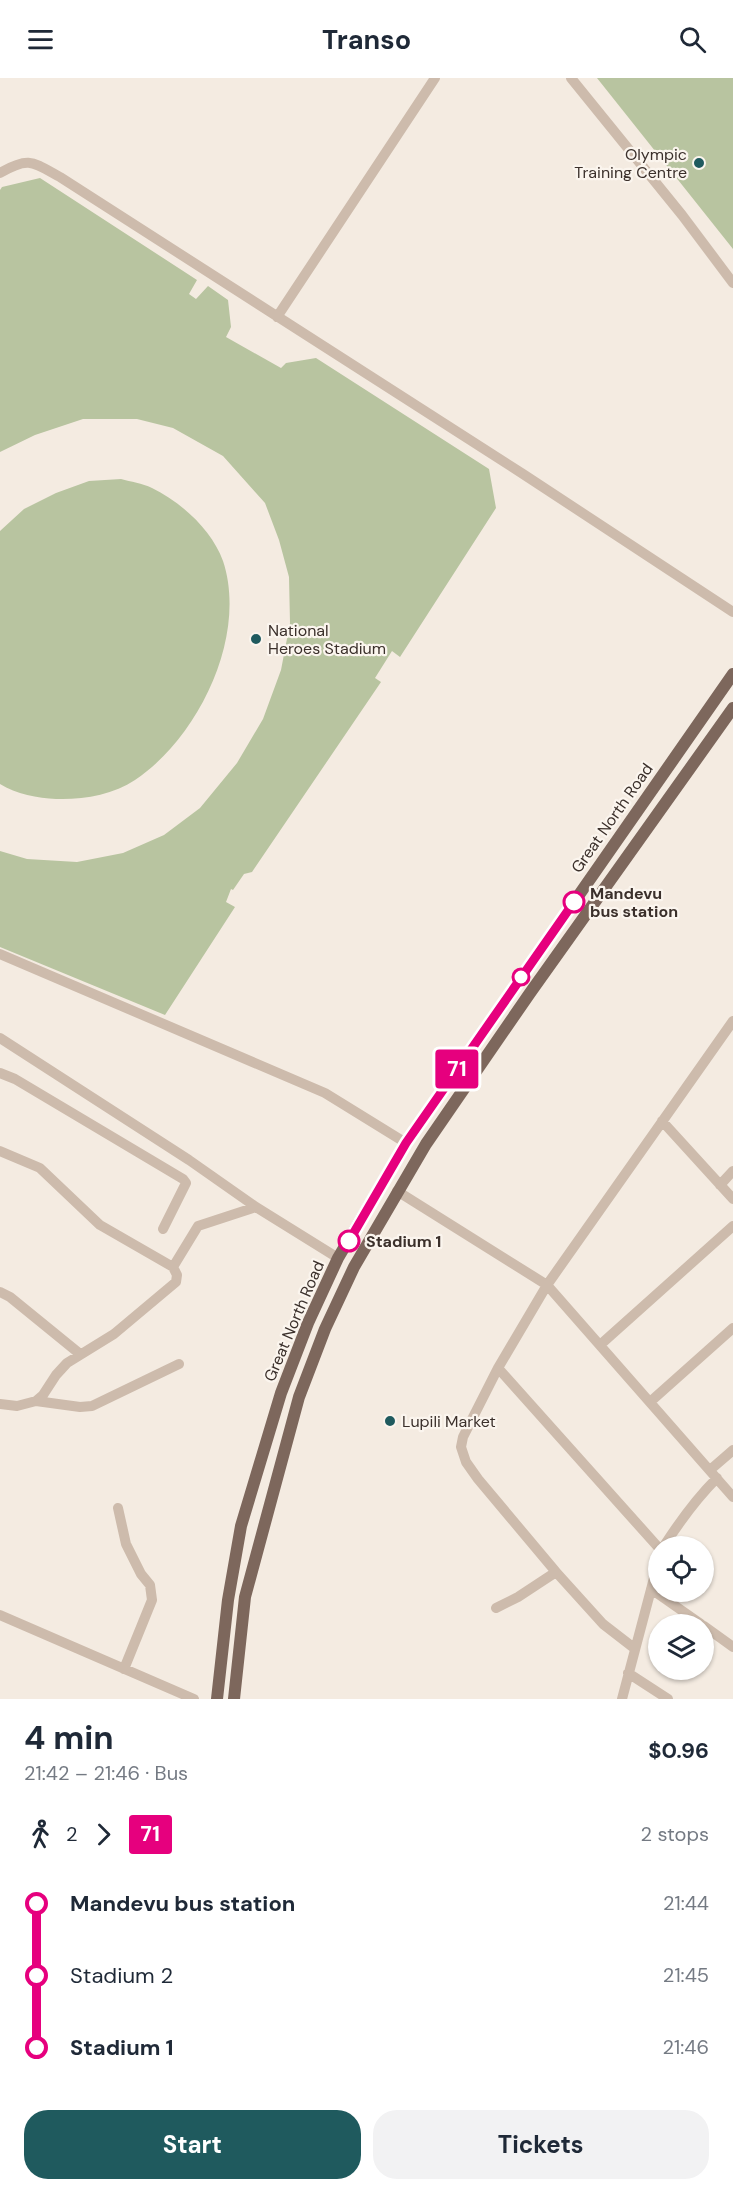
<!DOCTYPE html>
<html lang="en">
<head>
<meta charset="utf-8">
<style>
  :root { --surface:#fff; --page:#f2f2f3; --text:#1f2937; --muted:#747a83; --accent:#1f5a5e }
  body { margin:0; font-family:"DM Sans",sans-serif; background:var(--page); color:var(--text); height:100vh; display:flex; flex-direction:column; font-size:22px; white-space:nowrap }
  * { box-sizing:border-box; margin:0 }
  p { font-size:20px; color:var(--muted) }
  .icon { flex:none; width:33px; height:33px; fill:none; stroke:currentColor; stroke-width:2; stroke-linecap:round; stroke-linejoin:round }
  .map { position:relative; height:1621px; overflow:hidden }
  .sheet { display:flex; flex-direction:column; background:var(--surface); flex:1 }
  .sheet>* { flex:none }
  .badge { padding:0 12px; border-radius:4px; font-size:21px; line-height:39px }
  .fabs { position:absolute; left:648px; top:1458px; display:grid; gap:12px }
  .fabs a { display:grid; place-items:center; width:66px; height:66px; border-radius:50%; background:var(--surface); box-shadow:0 2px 4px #0004; font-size:30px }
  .map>.badge { position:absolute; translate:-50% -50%; box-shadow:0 0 0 3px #fff }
  .legs { display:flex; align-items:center; gap:9px; height:66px; padding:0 24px; font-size:20px }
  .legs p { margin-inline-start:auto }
  .summary { display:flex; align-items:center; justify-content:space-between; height:102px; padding:0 24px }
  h1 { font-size:33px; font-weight:700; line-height:45px }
  .button { display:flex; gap:12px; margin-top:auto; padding:12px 24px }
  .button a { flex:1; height:69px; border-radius:24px; background:var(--accent); color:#fff; font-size:24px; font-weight:700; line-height:69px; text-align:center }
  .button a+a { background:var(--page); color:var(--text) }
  ul { padding:0 24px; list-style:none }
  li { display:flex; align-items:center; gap:21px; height:72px; font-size:22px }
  li i { display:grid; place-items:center; width:9px; height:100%; margin:0 8px; background:currentColor }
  li i::after { content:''; width:15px; height:15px; margin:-8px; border:4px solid; border-radius:50%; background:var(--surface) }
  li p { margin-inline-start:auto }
  li:first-child i { background:linear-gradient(#0000 50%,currentColor 0) }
  li:last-child i { background:linear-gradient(currentColor 50%,#0000 0) }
  header { display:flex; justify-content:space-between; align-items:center; height:78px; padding:0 24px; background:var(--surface); font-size:27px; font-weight:700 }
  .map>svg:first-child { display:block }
  .green { fill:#b8c4a0 }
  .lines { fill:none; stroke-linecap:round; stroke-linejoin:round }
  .minor { stroke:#cdbbac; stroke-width:10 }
  .major { stroke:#7d675c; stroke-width:12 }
  .line-1-casing { stroke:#fff; stroke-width:14 }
  .line-1 { stroke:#e6007e; stroke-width:9 }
  .poi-dot { fill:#1f5a5e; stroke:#fbf5ee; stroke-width:2 }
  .stop-1-dot { fill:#fff; stroke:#e6007e; stroke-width:3 }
  .labels { text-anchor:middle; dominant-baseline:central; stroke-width:4.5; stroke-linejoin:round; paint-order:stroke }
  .poi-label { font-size:16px; fill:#3b302b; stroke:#fbf5ee; text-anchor:start }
  .street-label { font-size:16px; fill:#3b302b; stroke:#fbf5ee }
  .stop-label { font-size:16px; font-weight:bold; fill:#3b302b; stroke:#fbf5ee; text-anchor:start }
</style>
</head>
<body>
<header><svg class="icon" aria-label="menu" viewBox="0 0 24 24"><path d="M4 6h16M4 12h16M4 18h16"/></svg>Transo<svg class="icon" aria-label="search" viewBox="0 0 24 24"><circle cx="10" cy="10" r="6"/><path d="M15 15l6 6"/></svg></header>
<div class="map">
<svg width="733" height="1621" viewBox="0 0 733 1621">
  <rect width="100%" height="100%" fill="#f4ebe1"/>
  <path class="green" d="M597,0H733V171Z
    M40,100L197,202L189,216L196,221L208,208L228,222L231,249L226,259L281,290L286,285L316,280L489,391L496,430L400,579L392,573L375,600L381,604L252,794L244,796L233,812L231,811L226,824L235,829L165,937L0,869V773L27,781L77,784L123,775L164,757L200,730L237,685L263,641L281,592L290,545L289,499L279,462L265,425L223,378L173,350L137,341H83L35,357L0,374V112L2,109Z
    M121,401C131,404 142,405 152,410C181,424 212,452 223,483C248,558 198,660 135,702C113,717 82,722 56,721C38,720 16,716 0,706V453L24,431L56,415L89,403Z"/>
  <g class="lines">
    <path class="minor" d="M571,0L682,137L733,205
      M0,95C29,78 33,84 60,99L523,396L733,534
      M277,239L435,0
      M0,876L325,1015L406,1065
      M0,960L189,1082L256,1129L338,1180
      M0,995L15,1001L183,1101L186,1105L163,1151
      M662,1043L733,1121
      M0,1073L40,1090L100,1147L173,1189L177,1197L176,1204L114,1256L67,1285L56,1297L43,1317L36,1323L17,1328L0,1326
      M720,1107L733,1093
      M397,1113L547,1207L733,1419
      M173,1189L198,1148L256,1129
      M0,1214L10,1219L80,1276
      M600,1267L733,1148
      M498,1290L658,1469
      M36,1323L80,1329L92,1328L179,1286
      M650,1324L733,1250
      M710,1392L733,1372
      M118,1430L126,1466L141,1496L150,1507L152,1522L124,1591
      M664,1468C680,1443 696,1421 717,1400
      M651,1511L701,1546
      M496,1530L518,1519L556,1494
      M0,1537L194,1621
      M704,1548L733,1569
      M634,1570L603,1546L556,1494L478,1401L466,1384L461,1369L463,1359L498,1290L547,1207L733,943
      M628,1595L668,1621
      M622,1621L658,1485"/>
    <path class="major" d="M217,1621L228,1522L241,1448L281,1315L308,1245L338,1180L406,1065L733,596
      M234,1621L245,1519L299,1319L325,1251L354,1189L426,1066L530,915L733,630"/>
  </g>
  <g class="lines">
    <defs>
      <path id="line-1" d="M349,1163L406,1065L574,824"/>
    </defs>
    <use href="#line-1" class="line-1-casing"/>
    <use href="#line-1" class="line-1"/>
  </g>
  <g class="poi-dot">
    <circle cx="699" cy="85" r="6"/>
    <circle cx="256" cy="561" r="6"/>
    <circle cx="390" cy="1343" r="6"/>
  </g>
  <g class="stop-1-dot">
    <circle cx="574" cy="824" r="10"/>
    <circle cx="521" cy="899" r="8"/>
    <circle cx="349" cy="1163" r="10"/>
  </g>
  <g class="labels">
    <g class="poi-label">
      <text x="687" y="76" text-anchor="end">Olympic<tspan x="687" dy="18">Training Centre</tspan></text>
      <text x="268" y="552">National<tspan x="268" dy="18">Heroes Stadium</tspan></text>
      <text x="402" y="1343">Lupili Market</text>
    </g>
    <g class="street-label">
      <text transform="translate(612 740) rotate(-55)">Great North Road</text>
      <text transform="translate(294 1243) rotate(-67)">Great North Road</text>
    </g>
    <g class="stop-label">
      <text x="590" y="815">Mandevu<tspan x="590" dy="18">bus station</tspan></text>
      <text x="366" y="1163">Stadium 1</text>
    </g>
  </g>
</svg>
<div class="fabs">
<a><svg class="icon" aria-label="locate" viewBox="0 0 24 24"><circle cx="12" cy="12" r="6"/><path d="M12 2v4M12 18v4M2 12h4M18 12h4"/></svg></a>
<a><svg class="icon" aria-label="layers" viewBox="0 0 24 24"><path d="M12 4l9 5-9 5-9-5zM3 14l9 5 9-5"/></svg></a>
</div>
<b class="badge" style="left:457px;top:991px;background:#e6007e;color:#fff">71</b>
</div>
<section class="sheet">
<div class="summary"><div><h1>4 min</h1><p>21:42 – 21:46 · Bus</p></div><b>$0.96</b></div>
<div class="legs"><svg class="icon" aria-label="walk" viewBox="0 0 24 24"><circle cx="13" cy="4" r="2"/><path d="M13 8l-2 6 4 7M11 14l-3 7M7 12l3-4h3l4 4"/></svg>2<svg class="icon" aria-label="forward" viewBox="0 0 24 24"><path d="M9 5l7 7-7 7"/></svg><b class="badge" style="background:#e6007e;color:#fff">71</b><p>2 stops</p></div>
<ul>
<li><i style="color:#e6007e"></i><b>Mandevu bus station</b><p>21:44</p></li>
<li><i style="color:#e6007e"></i><span>Stadium 2</span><p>21:45</p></li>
<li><i style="color:#e6007e"></i><b>Stadium 1</b><p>21:46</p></li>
</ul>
<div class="button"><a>Start</a><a>Tickets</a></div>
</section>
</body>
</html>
